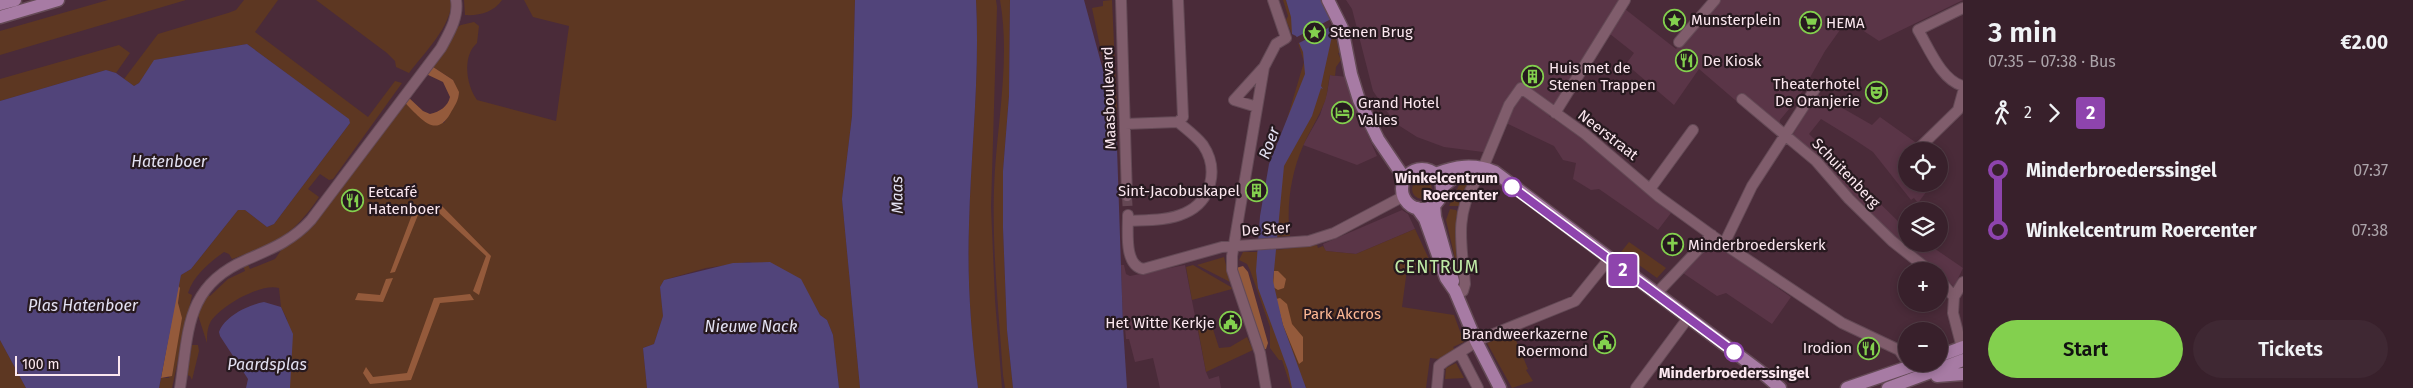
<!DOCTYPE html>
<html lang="en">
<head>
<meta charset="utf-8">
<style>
  :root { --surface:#38202b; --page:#3f2833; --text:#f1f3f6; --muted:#aba3a9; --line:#523e47; --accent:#83d04e }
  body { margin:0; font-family:"Fira Sans",sans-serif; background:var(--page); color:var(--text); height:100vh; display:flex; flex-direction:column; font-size:19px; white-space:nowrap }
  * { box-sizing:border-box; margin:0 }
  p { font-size:16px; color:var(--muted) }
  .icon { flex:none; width:28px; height:28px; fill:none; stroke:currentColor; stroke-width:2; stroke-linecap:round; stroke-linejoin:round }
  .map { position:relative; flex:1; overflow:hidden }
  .side { display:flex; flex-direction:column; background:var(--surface); width:450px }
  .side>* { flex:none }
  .badge { padding:0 10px; border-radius:4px; font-size:18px; line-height:32px }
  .tools { position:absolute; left:1898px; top:142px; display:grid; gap:10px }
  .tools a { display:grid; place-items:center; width:50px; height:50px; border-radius:50%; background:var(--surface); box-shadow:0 2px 8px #0003,0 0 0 1px var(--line); font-size:25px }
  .scale { position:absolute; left:15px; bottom:12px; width:105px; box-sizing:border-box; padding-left:5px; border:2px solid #fbe7ef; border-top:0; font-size:14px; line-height:18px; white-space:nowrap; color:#fbe7ef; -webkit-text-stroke:4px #27191f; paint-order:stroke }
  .map>.badge { position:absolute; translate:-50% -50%; box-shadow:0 0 0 2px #fff }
  .legs { display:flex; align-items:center; gap:8px; height:55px; padding:0 25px; font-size:16px }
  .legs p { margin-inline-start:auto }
  .head { display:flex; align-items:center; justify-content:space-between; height:85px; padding:0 25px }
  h1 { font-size:28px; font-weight:600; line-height:38px }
  .action { display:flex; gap:10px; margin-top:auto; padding:10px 25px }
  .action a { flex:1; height:58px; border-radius:30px; background:var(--accent); color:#111; font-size:20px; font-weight:600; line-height:58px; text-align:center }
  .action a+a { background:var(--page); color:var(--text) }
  ul { padding:0 25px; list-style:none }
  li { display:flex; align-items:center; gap:18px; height:60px; font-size:19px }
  li i { display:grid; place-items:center; width:8px; height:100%; margin:0 6px; background:currentColor }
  li i::after { content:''; width:12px; height:12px; margin:-6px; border:4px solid; border-radius:50%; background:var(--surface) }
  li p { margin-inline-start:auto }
  li:first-child i { background:linear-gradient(#0000 50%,currentColor 0) }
  li:last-child i { background:linear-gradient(currentColor 50%,#0000 0) }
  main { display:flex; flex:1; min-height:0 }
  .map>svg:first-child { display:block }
  .built { fill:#5a3547 }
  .green { fill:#5d3722 }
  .forest { fill:#945a3b }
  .water { fill:#51447a }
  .pier { fill:#4a2b39 }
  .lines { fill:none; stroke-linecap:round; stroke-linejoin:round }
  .minor-tunnel { stroke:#654754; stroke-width:10; stroke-dasharray:10 5; stroke-linecap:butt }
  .minor-casing { stroke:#644a56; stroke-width:12 }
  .major-casing { stroke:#644a56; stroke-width:15 }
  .minor { stroke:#805d6c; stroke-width:10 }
  .major { stroke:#a77ba4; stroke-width:12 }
  .line-1-casing { stroke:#fff; stroke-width:11 }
  .line-1 { stroke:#8e44ad; stroke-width:8 }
  .stop-1-dot { fill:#fff; stroke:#8e44ad; stroke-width:2.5 }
  .labels { text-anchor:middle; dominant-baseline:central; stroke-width:4.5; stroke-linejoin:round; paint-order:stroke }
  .poi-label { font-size:15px; fill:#fbe7ef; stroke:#27191f; text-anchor:start }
  .street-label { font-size:15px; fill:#fbe7ef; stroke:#27191f }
  .stop-label { font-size:15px; font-weight:bold; fill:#fbe7ef; stroke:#27191f; text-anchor:end }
  .park-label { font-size:15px; fill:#ffb995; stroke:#27191f }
  .water-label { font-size:16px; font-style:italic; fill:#e3e1f2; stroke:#27191f }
  .quarter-label { font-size:18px; letter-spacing:1px; fill:#c0eba7; stroke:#27191f }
</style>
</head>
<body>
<main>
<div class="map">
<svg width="1963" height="388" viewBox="0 0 1963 388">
  <rect width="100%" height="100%" fill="#4a2b39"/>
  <path class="built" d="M1346,0H1619L1549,116L1581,137L1608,157L1671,213L1658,230L1599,189L1591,190L1573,179L1576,163L1563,160L1554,146L1506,123L1492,156L1483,152L1444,147L1417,137L1395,123L1373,91L1352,9Z
    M1717,0H1963L1879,41L1847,20L1825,51L1799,97L1780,120L1778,137L1699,69L1674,105L1626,64L1634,53L1610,34L1625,9L1676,49Z
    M1330,75L1347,77L1349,93L1377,156L1357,165L1303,145L1320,115L1327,93Z
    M1818,94L1872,125L1880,117L1915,142L1918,151H1906V184H1932L1918,203L1914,198L1911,200L1873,152L1852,138L1821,119L1809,134L1906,229V244H1928L1963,268L1954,287L1939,271L1894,236L1793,134Z
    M1402,210L1408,214L1415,229L1356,254L1325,251L1323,244Z
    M1712,242L1791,297L1772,324L1726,293L1717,296L1683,273Z
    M1121,265H1124L1126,274L1130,276L1185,265L1206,372L1209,379L1219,376L1221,388H1160L1153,358L1135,362L1129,339H1126L1125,328H1123Z"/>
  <path class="green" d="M108,0H186L0,55V31Z
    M244,0H278L255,32L368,117L395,81L402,83L333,179L329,180L320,174L308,189L319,197C293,236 274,244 232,259L229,254L224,252C210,262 193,276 188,293L192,295L172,388H159L161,378H169L180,288L178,285L181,275L191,269L238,210H245L267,227L274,224L350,123L348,119L247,44L155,60L139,83L134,86L124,79L158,34L228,13L236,10Z
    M316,0H452C451,27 425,52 409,73L396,67L395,61L387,53Z
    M464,0H502C494,12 479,16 465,15Z
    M524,0H855L852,116L842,199L860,388H839L833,335L827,320L820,315L800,279L749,262L706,268L664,280L660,287L663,316L654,344L643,348L647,388H290L287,319L281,307L279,288C261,283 222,305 211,321C207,328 207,335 207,343L197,312L205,293L210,296L228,279L245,271L243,265L247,263L250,269L275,259L282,249L306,233L404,102L422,119L444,123L459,95L453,80L430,65L456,28L461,25L474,22L479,26L477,43C462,56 466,85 477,100L556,121L569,26L533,17Z
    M976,0H996L997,7L991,207L995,300L1002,388H978C971,334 967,279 969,225C971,149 980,75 976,0Z
    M1000,0H1010L1009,96L1003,171V228L1007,330L1013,388H1005L1003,375C999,314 992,251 994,189C996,127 1011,62 1000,0Z
    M1112,0L1117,111L1115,118L1092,8L1103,6V1Z
    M1283,0H1286L1290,11L1334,25L1338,48L1342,47V52L1338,53L1341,60L1336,67L1335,76L1330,75C1328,83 1328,92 1325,101C1319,117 1310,130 1303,146C1291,173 1286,207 1290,236L1277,237L1276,250L1317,245L1318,248L1323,246L1326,251L1356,254L1415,229L1435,272L1407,269L1402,307L1454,315L1464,342L1453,347L1455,350L1439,359L1430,358L1426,388H1306L1305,384L1304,388H1291L1282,360H1279L1270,348V327L1250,270L1247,264L1239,260L1243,252H1257L1270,166L1282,136L1304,62L1294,30L1292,34L1286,20L1288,16Z
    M119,45L130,53L116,73L106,70L0,101V79Z
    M1412 189a10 10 0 1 1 20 0a10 10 0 1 1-20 0Z
    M1473,179C1464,189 1460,192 1459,206H1449L1460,183Z
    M1450,209L1456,210L1459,215L1456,217V225L1460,280L1446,220Z
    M1629,242L1666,268L1657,278L1621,252Z
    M1224,257L1230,282L1197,265Z
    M1193,265L1231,287L1232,289L1192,300L1186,267Z
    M1212,326L1219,348L1230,347L1247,337L1253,350L1206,372L1198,329Z
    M1513,333L1528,369L1526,370L1533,381L1512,388L1487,343Z
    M0,340L26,388H0Z
    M192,345H198L199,351L192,380L190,376L187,375Z
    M1456,363L1464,378L1445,379L1446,368Z"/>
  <path class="forest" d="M430,65L453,80L459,92C459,100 454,107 450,114C435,140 419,116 404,102L408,97L423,111L430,114C440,112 448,106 450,97L443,82L424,73Z
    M441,205L491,256L479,295L473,291L486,256L438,212Z
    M413,212L418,215L395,272L390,273Z
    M1243,266L1248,272L1268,343L1266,349L1261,350L1236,268Z
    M1274,271H1278L1286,279L1284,288L1278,290L1273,287Z
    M393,278L383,302L355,300L358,293L380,295L386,279Z
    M178,285L180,288L178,303L182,318L172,376L161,378Z
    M470,294L474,300L440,303L411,380L370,384L363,373L366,367L373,377L407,373L434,298Z
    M1280,298L1287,304L1292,324L1303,337V361L1299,364L1283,325L1276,299Z"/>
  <path class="water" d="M855,0H976C980,75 971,149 969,225C967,279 971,334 978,388H860L842,199L852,116Z
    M1010,0H1084L1116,118L1123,326L1127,388H1013L1007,330L1003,228V171L1009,96Z
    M1286,0H1321L1334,27L1321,86L1323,89L1321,88L1312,116L1284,166L1273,281L1283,325L1306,388H1292L1288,370L1258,288L1256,271L1260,216L1269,164L1305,74L1303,52L1296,36L1292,34L1291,17Z
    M247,44L349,119L350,123L274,224L267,227L245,210H238L191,269L181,275L159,388H26L0,340V101L106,70L116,73L134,86L139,83L154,60Z
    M770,262L801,279L820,315L827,320L833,335L839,388H647L643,348L654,344L663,316L660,287L664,280L733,263Z
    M264,302L281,307L293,334L290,388H246L248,379L220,336L219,332C225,316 248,305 264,302Z"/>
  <path class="pier" d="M1331,19L1334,25L1297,44L1293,36L1297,37Z"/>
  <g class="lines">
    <path class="minor-tunnel" d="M1127,196L1128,215"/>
    <defs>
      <path id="minor" d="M1121,0L1127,196
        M1178,0L1183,117L1178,122
        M1963,8L1918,30C1929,48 1941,80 1963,86
        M1679,42L1715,0
        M1742,99L1816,161L1849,199L1892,241L1930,271
        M1257,107L1234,100L1263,68
        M1555,113L1625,0
        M1125,124L1178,122C1186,129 1196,136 1203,145C1219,169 1212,201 1185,213C1168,221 1146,220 1128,221
        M1916,151L1958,110L1963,92
        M1483,168L1509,105L1521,88L1585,134L1659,197L1724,244L1842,323L1899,350L1906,360
        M1650,189L1693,130
        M1128,215C1128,232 1124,265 1143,269L1222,247L1309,241L1334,233L1404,196
        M1724,244L1752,186L1817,86
        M1939,279L1954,297L1953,313L1962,348
        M1656,294L1712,235
        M1456,295L1463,291L1465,284C1462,247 1454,216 1475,182
        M1954,297L1963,282
        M1460,353L1478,388
        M180,388C189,331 185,286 246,260C271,249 292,241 311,220L441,48C449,33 459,17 456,0
        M1266,388L1260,353L1232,270V256L1264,67L1276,44L1286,38L1273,0
        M1437,388L1439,366L1444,362L1481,339L1575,301L1609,259
        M1636,388L1688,318"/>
      <path id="major" d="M1328,0L1342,28L1351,74L1359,100L1378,139L1405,179
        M0,4L15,0
        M0,17L58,0
        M1402 189a20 20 0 1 1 40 0a20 20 0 1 1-40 0Z
        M1435,174C1455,166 1474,163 1495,172L1765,375L1780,388
        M1442,187L1456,176L1478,174
        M1434,205L1435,217L1453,281
        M1417,208L1425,219L1446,278L1455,291L1476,341L1500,388
        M1939,356L1963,347
        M1937,376L1963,374
        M1847,388L1917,364
        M1888,388L1963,360"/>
    </defs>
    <use href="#minor" class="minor-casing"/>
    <use href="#major" class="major-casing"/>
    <use href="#minor" class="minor"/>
    <use href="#major" class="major"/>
  </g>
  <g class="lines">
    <defs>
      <path id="line-1" d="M1512,187L1734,352"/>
    </defs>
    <use href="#line-1" class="line-1-casing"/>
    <use href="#line-1" class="line-1"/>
  </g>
  <defs>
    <symbol id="sight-ring" viewBox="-11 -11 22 22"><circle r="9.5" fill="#27191f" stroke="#83d04e" stroke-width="1.5"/><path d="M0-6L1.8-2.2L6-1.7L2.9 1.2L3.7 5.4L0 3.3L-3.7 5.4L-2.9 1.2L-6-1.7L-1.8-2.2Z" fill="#83d04e"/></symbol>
    <symbol id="supermarket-ring" viewBox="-11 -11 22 22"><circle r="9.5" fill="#27191f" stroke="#83d04e" stroke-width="1.5"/><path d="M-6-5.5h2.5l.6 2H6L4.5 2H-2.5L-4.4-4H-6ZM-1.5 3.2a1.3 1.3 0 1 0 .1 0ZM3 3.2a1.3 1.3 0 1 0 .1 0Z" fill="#83d04e"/></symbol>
    <symbol id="restaurant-ring" viewBox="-11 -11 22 22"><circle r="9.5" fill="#27191f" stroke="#83d04e" stroke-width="1.5"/><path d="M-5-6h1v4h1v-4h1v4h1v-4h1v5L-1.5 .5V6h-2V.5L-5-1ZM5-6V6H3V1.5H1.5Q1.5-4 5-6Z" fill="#83d04e"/></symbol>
    <symbol id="building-ring" viewBox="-11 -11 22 22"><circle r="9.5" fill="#27191f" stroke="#83d04e" stroke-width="1.5"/><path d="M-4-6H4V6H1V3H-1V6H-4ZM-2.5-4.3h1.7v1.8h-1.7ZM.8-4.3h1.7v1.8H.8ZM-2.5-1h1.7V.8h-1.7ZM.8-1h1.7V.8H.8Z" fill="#83d04e"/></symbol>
    <symbol id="theatre-ring" viewBox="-11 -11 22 22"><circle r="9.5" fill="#27191f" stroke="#83d04e" stroke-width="1.5"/><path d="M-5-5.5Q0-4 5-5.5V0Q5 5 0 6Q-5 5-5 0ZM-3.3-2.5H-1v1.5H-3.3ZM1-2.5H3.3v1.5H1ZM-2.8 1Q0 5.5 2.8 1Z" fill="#83d04e"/></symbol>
    <symbol id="hotel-ring" viewBox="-11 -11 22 22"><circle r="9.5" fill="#27191f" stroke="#83d04e" stroke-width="1.5"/><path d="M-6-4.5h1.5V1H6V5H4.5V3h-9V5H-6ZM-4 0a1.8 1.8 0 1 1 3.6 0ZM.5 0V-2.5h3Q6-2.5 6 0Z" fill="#83d04e"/></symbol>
    <symbol id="church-ring" viewBox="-11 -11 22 22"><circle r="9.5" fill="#27191f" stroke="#83d04e" stroke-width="1.5"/><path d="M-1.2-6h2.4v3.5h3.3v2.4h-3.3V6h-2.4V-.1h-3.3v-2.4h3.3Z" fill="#83d04e"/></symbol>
    <symbol id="civic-ring" viewBox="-11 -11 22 22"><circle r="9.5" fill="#27191f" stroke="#83d04e" stroke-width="1.5"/><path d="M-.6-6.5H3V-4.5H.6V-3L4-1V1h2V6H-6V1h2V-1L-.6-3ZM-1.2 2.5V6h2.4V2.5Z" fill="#83d04e"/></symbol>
  </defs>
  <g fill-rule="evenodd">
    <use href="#sight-ring" x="1662" y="8" width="25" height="25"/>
    <use href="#supermarket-ring" x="1798" y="10" width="25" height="25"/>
    <use href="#sight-ring" x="1302" y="20" width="25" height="25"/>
    <use href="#restaurant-ring" x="1674" y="48" width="25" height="25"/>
    <use href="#building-ring" x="1520" y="64" width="25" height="25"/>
    <use href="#theatre-ring" x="1864" y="80" width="25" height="25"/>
    <use href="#hotel-ring" x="1330" y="100" width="25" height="25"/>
    <use href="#building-ring" x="1244" y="178" width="25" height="25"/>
    <use href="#restaurant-ring" x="340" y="188" width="25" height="25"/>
    <use href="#church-ring" x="1660" y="232" width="25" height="25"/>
    <use href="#civic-ring" x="1218" y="310" width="25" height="25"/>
    <use href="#civic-ring" x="1592" y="330" width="25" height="25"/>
    <use href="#restaurant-ring" x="1856" y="336" width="25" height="25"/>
  </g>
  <g class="stop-1-dot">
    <circle cx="1512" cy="187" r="9"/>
    <circle cx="1734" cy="352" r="9"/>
  </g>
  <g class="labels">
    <g class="poi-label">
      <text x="1691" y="20">Munsterplein</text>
      <text x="1826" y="23">HEMA</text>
      <text x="1330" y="32">Stenen Brug</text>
      <text x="1703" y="61">De Kiosk</text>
      <text x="1549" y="68">Huis met de<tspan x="1549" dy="17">Stenen Trappen</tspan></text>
      <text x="1860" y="84" text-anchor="end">Theaterhotel<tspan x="1860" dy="17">De Oranjerie</tspan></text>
      <text x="1358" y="103">Grand Hotel<tspan x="1358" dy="17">Valies</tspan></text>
      <text x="1240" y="191" text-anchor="end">Sint-Jacobuskapel</text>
      <text x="368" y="192">Eetcafé<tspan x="368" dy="17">Hatenboer</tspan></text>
      <text x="1688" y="245">Minderbroederskerk</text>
      <text x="1215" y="323" text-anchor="end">Het Witte Kerkje</text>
      <text x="1588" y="334" text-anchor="end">Brandweerkazerne<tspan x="1588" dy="17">Roermond</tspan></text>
      <text x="1852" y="348" text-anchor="end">Irodion</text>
    </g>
    <g class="street-label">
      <text transform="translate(1109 98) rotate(-92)">Maasboulevard</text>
      <text transform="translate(1608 135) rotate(38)">Neerstraat</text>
      <text transform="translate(1846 173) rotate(46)">Schuitenberg</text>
      <text transform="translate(1266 229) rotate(-4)">De Ster</text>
    </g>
    <g class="stop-label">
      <text x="1498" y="178">Winkelcentrum<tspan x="1498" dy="17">Roercenter</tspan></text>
      <text x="1734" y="373" text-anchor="middle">Minderbroederssingel</text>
    </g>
    <g class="park-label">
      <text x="1342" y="314">Park Akcros</text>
    </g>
    <g class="water-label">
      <text transform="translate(1269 143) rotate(-70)">Roer</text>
      <text x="169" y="161">Hatenboer</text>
      <text transform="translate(897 195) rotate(-91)">Maas</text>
      <text x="83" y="305">Plas Hatenboer</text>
      <text x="751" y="326">Nieuwe Nack</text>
      <text x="267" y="364">Paardsplas</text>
    </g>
    <g class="quarter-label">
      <text x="1437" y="267">CENTRUM</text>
    </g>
  </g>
</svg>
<div class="tools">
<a><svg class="icon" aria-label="locate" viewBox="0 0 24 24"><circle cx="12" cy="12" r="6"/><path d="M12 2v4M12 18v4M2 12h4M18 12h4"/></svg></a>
<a><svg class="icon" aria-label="layers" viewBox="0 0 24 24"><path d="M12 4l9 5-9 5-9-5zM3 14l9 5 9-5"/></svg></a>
<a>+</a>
<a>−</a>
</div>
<div class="scale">100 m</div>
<b class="badge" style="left:1623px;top:270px;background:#8e44ad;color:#fff">2</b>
</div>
<section class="side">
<div class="head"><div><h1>3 min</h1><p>07:35 – 07:38 · Bus</p></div><b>€2.00</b></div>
<div class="legs"><svg class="icon" aria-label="walk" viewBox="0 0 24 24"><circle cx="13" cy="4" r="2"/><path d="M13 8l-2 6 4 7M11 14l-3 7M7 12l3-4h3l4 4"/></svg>2<svg class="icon" aria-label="forward" viewBox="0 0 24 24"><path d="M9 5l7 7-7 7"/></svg><b class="badge" style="background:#8e44ad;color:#fff">2</b></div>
<ul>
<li><i style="color:#8e44ad"></i><b>Minderbroederssingel</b><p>07:37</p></li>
<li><i style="color:#8e44ad"></i><b>Winkelcentrum Roercenter</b><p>07:38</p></li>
</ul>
<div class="action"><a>Start</a><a>Tickets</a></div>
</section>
</main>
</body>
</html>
